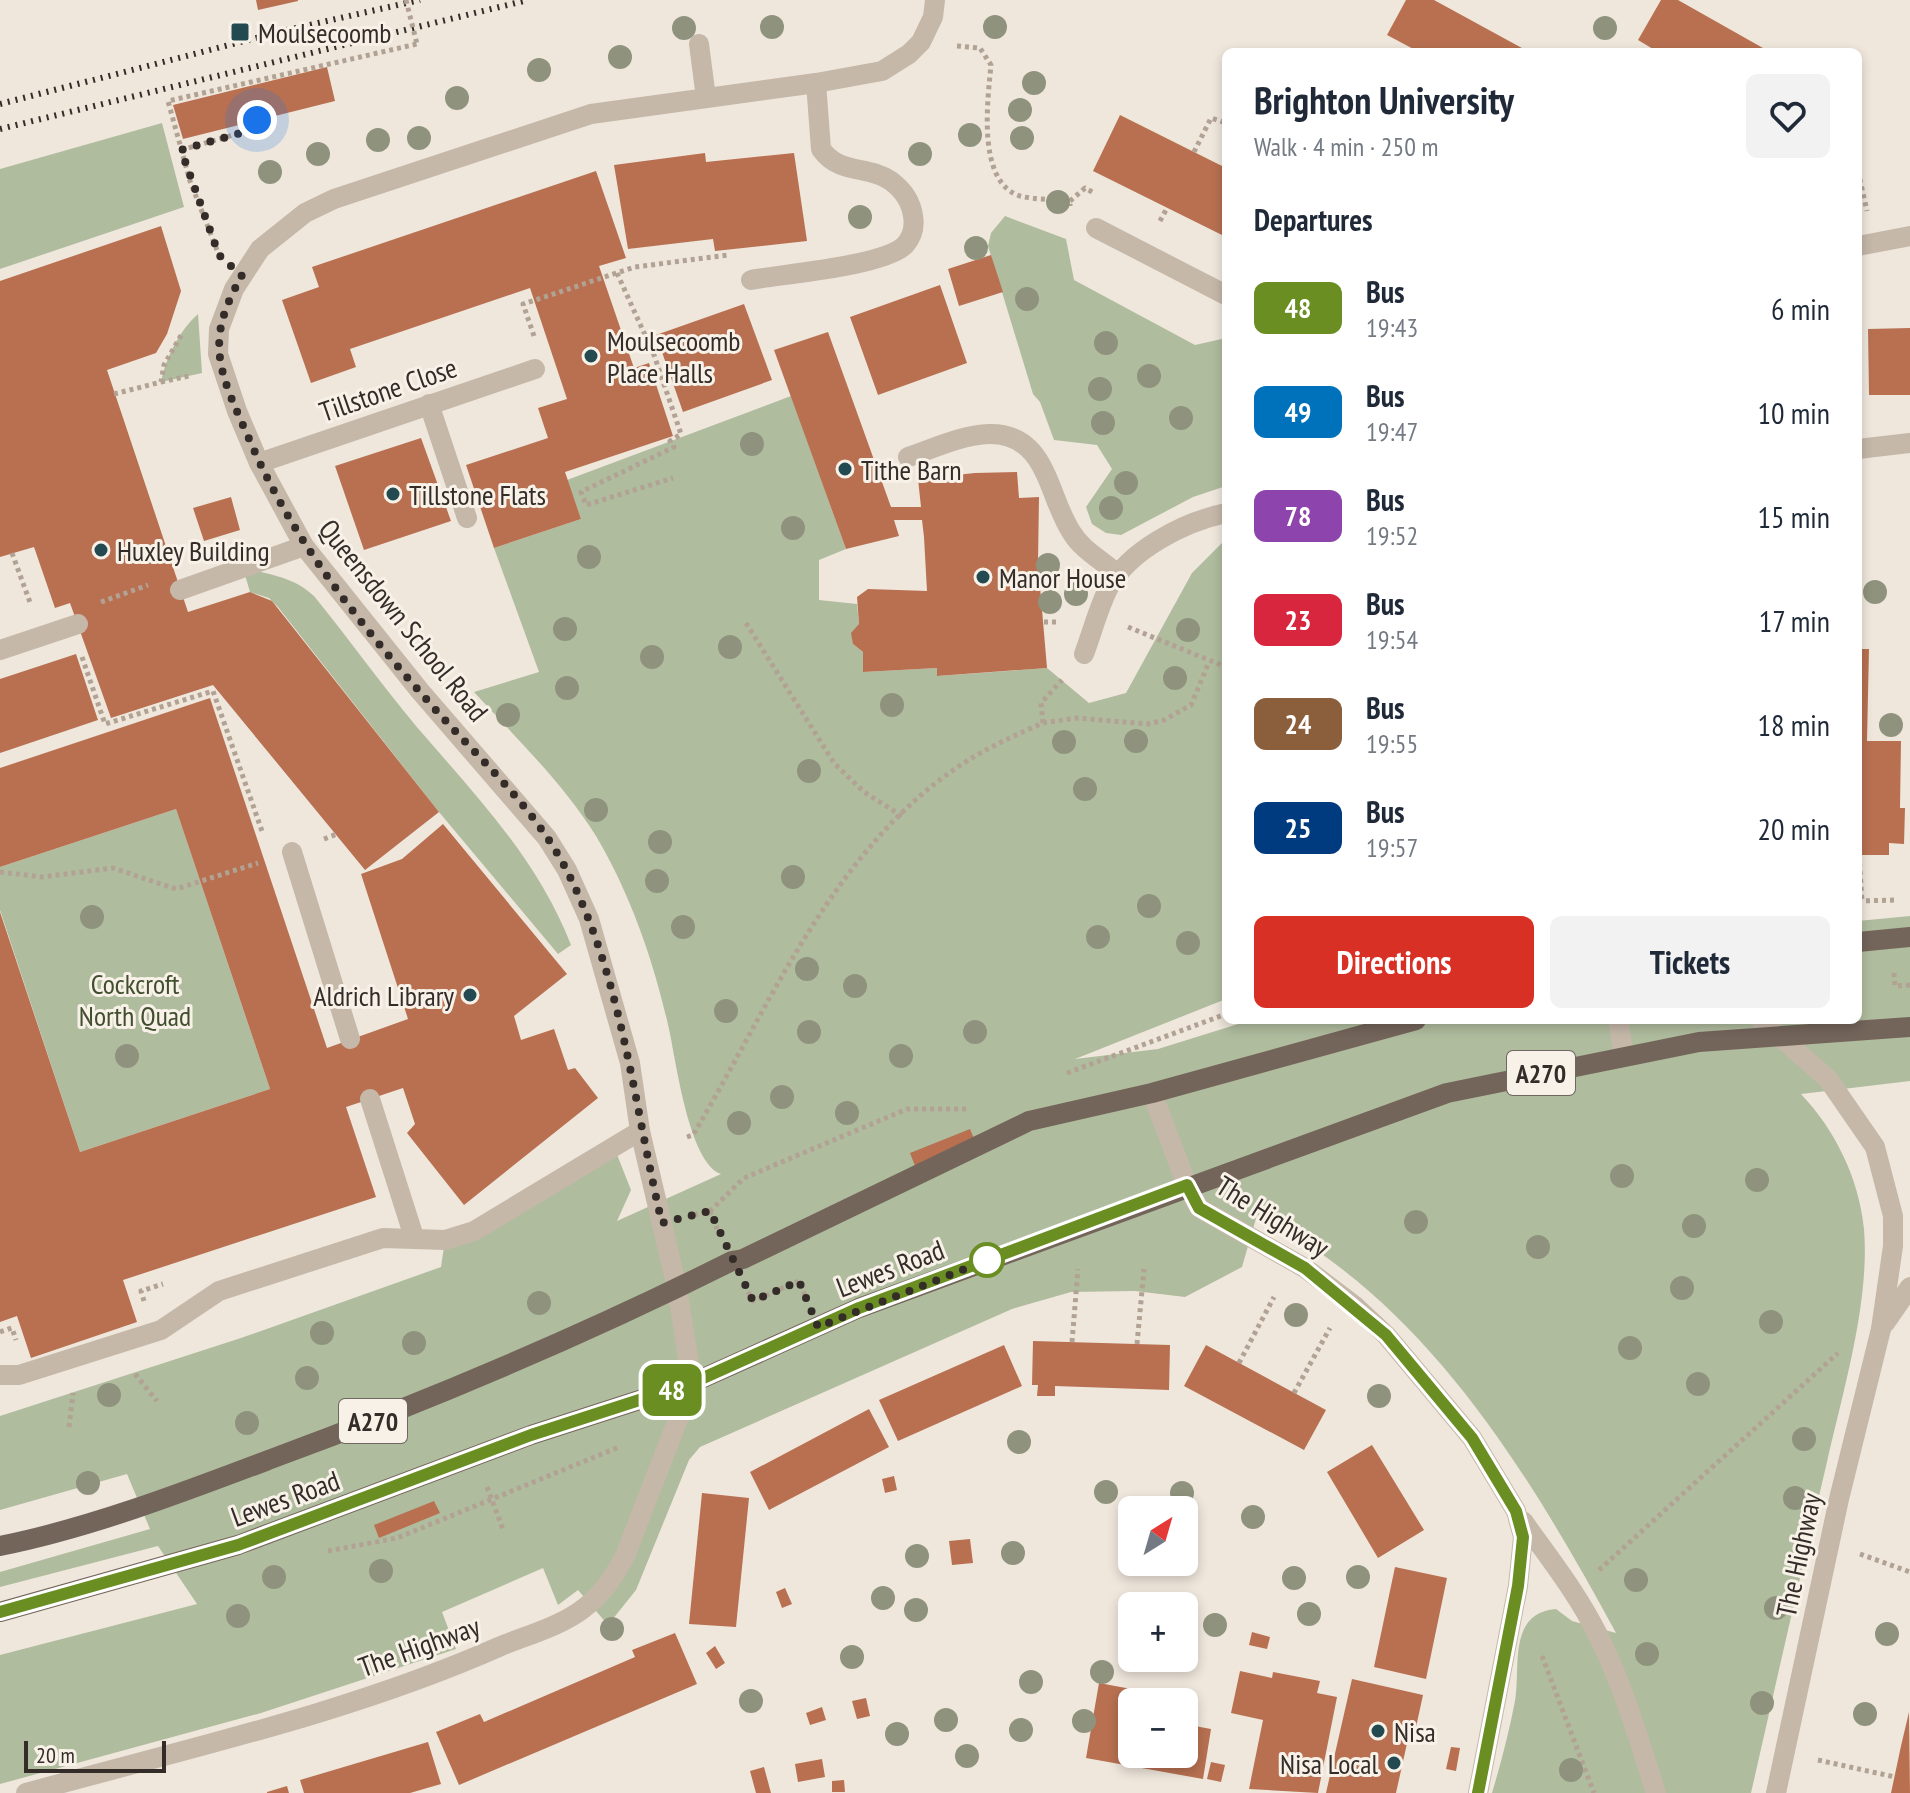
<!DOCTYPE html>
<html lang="en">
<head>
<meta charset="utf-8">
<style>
  :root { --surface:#fff; --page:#f2f2f3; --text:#1f2937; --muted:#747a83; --accent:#d93025 }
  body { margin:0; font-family:"PT Sans Narrow",sans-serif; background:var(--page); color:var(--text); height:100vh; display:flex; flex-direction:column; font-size:30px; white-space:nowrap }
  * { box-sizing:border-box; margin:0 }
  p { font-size:26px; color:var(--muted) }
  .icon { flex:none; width:44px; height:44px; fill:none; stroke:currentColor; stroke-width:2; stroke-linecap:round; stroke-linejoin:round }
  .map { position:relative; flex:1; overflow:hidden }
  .side { position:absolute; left:1222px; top:48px; width:640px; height:976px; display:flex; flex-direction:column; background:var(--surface); border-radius:12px; box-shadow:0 4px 12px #0003 }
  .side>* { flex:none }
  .badge { padding:0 16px; border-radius:12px; font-size:28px; line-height:52px }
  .needle { width:52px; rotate:37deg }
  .buttons { position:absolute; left:1118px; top:1496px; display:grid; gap:16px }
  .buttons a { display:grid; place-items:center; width:80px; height:80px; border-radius:12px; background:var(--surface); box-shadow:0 4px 12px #0003; font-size:40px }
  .scale { position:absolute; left:24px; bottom:20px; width:142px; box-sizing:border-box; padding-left:8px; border:4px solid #342c28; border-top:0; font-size:22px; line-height:28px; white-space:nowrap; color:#342c28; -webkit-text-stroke:6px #f7f1e8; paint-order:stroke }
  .you { position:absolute; width:40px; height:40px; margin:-20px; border:6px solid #fff; border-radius:50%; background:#1a73e8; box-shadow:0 0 0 12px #1a73e833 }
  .map>.badge { position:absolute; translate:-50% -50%; box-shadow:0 0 0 4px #fff }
  h2 { padding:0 32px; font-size:30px; line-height:72px }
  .round { display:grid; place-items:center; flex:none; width:84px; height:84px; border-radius:12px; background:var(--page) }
  .headline { display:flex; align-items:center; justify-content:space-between; height:136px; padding:0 32px }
  h1 { font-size:38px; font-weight:700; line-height:60px }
  .action { display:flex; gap:16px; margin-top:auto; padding:16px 32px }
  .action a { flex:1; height:92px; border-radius:12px; background:var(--accent); color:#fff; font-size:32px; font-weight:700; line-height:92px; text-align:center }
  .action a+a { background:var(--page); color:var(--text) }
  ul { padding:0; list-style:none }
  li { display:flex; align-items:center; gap:24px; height:104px; padding:0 32px }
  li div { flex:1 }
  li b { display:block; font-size:30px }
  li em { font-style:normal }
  li .badge { min-width:88px; font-weight:700; text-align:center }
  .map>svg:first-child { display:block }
  .green { fill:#b0bc9e }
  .building { fill:#b87051 }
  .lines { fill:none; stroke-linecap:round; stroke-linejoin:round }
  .path { stroke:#b1a294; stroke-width:5; stroke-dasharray:4 4; stroke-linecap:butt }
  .service { stroke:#c5b8a9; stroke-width:20 }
  .minor { stroke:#c5b8a9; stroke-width:20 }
  .tertiary { stroke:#c5b8a9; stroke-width:20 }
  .primary { stroke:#74655b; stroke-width:20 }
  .rail { stroke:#342c28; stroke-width:6; stroke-dasharray:2 6; stroke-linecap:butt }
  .path-bridge { stroke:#b1a294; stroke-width:5; stroke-dasharray:4 4; stroke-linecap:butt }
  .tree { fill:#8f937d }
  .line-casing { stroke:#fff; stroke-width:18 }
  .line { stroke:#6b8e23; stroke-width:12 }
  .walk { stroke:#342c28; stroke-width:8; stroke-dasharray:0 14.4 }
  .poi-dot { fill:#224a50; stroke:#f7f1e8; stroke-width:3 }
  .stop-dot { fill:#fff; stroke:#6b8e23; stroke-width:4 }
  .labels { text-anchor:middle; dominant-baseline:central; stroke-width:6; stroke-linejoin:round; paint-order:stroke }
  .shield { fill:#f7f1e8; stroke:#6e6762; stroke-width:2 }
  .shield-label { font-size:26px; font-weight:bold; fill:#342c28 }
  .poi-label { font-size:28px; fill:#342c28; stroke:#f7f1e8; text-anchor:start }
  .street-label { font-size:28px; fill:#342c28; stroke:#f7f1e8 }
  .park-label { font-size:28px; fill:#414f2f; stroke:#f7f1e8 }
</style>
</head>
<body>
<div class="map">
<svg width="1910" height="1793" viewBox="0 0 1910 1793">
  <rect width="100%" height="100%" fill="#efe7dc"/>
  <path class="green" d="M162,123L184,207L0,269V169Z
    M1005,216L1066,239L1074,280L1195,345L1226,338V486L1193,497L1121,535L1106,533L1092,524L1086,507L1112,469L1097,445L1054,440L1040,402L1033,394L988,246L991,233Z
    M198,314L202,373L161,382C166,357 179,331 198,314Z
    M791,396L846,549L819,560V600L857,604L859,624L853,644L863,652V672L937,668L938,676L1047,668L1089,703L1126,693L1192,573L1226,539V999L1075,1059L1158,1049L1251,1020H1858V921L1910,916V1081L1801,1094C1835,1130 1859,1178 1864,1229C1870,1302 1843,1391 1827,1462C1801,1572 1776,1683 1751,1793H1492C1501,1763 1509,1732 1515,1701C1521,1668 1507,1613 1556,1609L1572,1621L1616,1633C1529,1473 1425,1300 1257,1215L1242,1267L1185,1297L1135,1291L1071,1292L1012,1309L700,1447L689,1460L636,1590L608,1625L578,1590L558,1605L543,1568L442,1612L456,1649L261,1713L0,1784V1655L197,1604L158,1546L0,1587V1572L150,1529L127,1474L0,1510V1416L241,1338L441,1267L445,1240L614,1147L631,1190L617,1221L721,1174C689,1163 676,1061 669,1029C654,962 631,895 596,836C563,783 516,738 474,692L539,672L494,548L581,519L567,480Z
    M243,568C269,574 294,577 314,596C349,639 381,684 416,726C476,796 537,858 571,945L558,954L439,812L278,607L269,598L250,592Z
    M176,809L270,1089L80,1152L0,910V867Z"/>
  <path class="building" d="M256,0H298V1L258,10Z
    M1406,0H1434L1529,52H1419L1387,35Z
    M1661,0H1678L1770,52H1658L1638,40Z
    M327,67L335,101L183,139L173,105Z
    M1120,115L1226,168V237L1093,171Z
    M705,153L706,162L794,153L807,241L715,251L713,239L628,249L614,165Z
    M596,171L626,258L599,266L634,368L649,363L673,436L565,472L581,519L494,548L466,465L548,438L538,408L567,399L530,288L350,349L356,367L311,383L282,300L319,287L312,267Z
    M161,226L181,291L167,334L156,353L107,370L188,612L250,592L272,601L439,812L365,870L213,685L111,718L70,603L55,608L34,547L0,557V281Z
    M991,255L1003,292L959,306L948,269Z
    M940,285L967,363L878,395L850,317Z
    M744,304L772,380L683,412L656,335Z
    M1910,328V395H1869L1868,329Z
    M828,332L891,507H921L918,479L975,473L1017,472L1019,498L1039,497L1038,563L1047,668L937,676V668L863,672V652L853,644L851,633L859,624L857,597L868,589L927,591L924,537L922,520H894L899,536L846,549L774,350Z
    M421,438L451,521L364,550L335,466Z
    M231,497L240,530L204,541L193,508Z
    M1858,649H1869L1867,741H1901L1900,808H1905L1904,844L1889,843V855H1858Z
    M76,654L98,720L0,753V679Z
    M210,698L327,1048L408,1019L361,874L402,859L443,824L567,974L514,1016L521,1040L554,1029L568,1070L575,1068L598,1098L464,1205L407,1133L415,1124L403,1088L346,1107L376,1197L123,1280L137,1322L31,1358L17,1316L0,1322V912L80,1152L270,1089L176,809L0,867V768Z
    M970,1129L975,1141L915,1166L910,1153Z
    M1033,1341L1170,1345L1169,1390L1055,1386V1396H1037L1038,1385H1032Z
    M1004,1345L1022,1386L898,1441L879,1400Z
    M1206,1345L1326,1410L1304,1450L1184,1386Z
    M869,1409L889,1447L769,1510L750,1472Z
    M1372,1445L1424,1530L1378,1558L1327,1472Z
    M894,1476L897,1490L885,1493L882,1479Z
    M702,1493L749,1498L736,1627L689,1624Z
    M434,1501L440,1513L379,1538L374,1525Z
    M970,1539L973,1563L952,1565L949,1541Z
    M1395,1567L1447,1578L1426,1679L1374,1667Z
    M785,1588L792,1604L782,1608L776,1592Z
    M1252,1632L1270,1637L1267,1649L1249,1645Z
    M675,1633L697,1684L459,1785L436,1732L480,1714L484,1722L635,1657L632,1650Z
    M715,1646L725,1663L716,1669L706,1653Z
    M1240,1671L1272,1678L1273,1672L1320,1681L1317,1693L1337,1697L1318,1793L1249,1789L1263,1720L1231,1713Z
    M1352,1679L1423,1695L1413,1741L1408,1739L1396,1793H1326Z
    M1099,1683L1169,1696L1168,1702H1132V1754H1184V1724L1211,1729L1203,1779L1086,1758Z
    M866,1698L870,1716L857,1719L852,1701Z
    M822,1707L826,1720L810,1725L806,1713Z
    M1909,1712L1910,1793H1891L1901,1746Z
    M428,1742L441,1784L410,1793H304L300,1780Z
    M1451,1747L1460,1748L1456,1771L1446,1769Z
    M822,1759L825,1777L798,1782L795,1764Z
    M1211,1762L1225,1765L1221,1782L1207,1779Z
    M764,1767L771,1793H756L750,1771Z
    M844,1780L845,1792H832V1781Z
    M287,1786L289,1793H267V1792Z"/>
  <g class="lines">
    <path class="path" d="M957,46L980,48L991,65C988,98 976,182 1020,196C1035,200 1054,199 1070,201V206
      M181,150L258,128L257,120
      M1194,152L1211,118L1226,123
      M1858,171L1867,211
      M1070,201L1085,188L1094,193
      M1160,221L1167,208
      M217,250L190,181L168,101L417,44
      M617,273L654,355L681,434L670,441L674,447L581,492L586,505L673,478
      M534,336L523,304L635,267L728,255
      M161,382L189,376
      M114,394L161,382L164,365L183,332
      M12,553L31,605
      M101,602L148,585
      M1044,622H1059
      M746,623L834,763L864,792L902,816
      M1128,627L1226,667
      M82,657L105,724L213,691L263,834
      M1043,723L1076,718L1148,724L1164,720L1191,705L1209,662
      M324,839L337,834
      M1859,855L1862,901
      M0,872L42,877L113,868L176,889L258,863
      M1858,901L1897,900
      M1894,973L1895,986L1910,985
      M1067,1073L1226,1014
      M687,1137L693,1135C768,1010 829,857 952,771C980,751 1011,737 1043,723L1041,703L1062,680
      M710,1211L717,1229
      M694,1215L710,1211L744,1178L907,1109H967
      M748,1292L753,1301L799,1281L805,1296
      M144,1301L141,1291L163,1284
      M0,1332L12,1328L16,1340
      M1072,1342L1078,1269
      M1137,1344L1144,1269
      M1239,1363L1274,1297
      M135,1374L157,1401
      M1294,1393L1330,1328
      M69,1427L73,1393
      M487,1487L504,1532
      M328,1551L397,1538L619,1447
      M1860,1554L1910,1572
      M1599,1570L1838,1353
      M1542,1656L1594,1793
      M1818,1760L1895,1777"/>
    <path class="service" d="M751,280C784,274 884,266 905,245C912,237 915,227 913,216C911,201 903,190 891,181C868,165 839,175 821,149L816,83
      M429,404L467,518
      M1858,449L1910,443
      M908,457C952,442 1011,410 1041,465C1053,486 1058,512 1072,533C1083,551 1102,560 1117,574
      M259,463L535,369
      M180,590L304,546
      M0,650L78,624
      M1084,654C1092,633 1098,609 1108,589C1129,550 1184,522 1226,513
      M292,852L350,1039
      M1618,1020L1624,1055
      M370,1099L414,1237
      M0,1375H19L161,1330L219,1291L383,1238L445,1240L474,1231L640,1131"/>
    <path class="minor" d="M699,44L706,98
      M1096,228L1226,295
      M1858,246L1910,236
      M1187,1185L1199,1208L1305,1268L1355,1306L1386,1335L1472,1438L1516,1511L1523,1537L1518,1586L1478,1793
      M1523,1521C1549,1558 1578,1594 1598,1635C1623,1685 1639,1740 1656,1793
      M26,1793C185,1749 350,1713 501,1646C528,1635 561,1626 584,1608C602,1595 614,1576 625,1556L692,1383L677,1288L640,1131L630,1063L589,919L567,870L547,838L420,691L304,546L259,463L237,411L218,354L219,329L234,289L260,249L305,213L334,199L591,114L816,83L882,71L909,54L921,42L933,17L935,0
      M1776,1793L1839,1499L1881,1329"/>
    <path class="tertiary" d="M1761,1020L1828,1079L1875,1147L1893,1216V1246L1881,1329
      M1152,1093L1187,1185
      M1885,1323L1910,1287"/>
    <path class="primary" d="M1858,942L1910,937
      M0,1546C90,1528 184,1492 271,1459C428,1401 582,1336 732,1261L743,1259L1029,1121L1152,1093L1416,1020
      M0,1612L238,1545L531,1435L692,1383L859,1308L1447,1093L1699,1042L1910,1027"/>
    <path class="rail" d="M0,104L287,30L420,0
      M0,129L528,0"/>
    <path class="path-bridge" d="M406,0L417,44"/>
  </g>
  <g class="tree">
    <circle cx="772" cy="27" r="12"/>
    <circle cx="995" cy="27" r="12"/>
    <circle cx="684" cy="28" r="12"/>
    <circle cx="1605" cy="28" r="12"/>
    <circle cx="620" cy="57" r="12"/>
    <circle cx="539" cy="70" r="12"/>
    <circle cx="1034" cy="83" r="12"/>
    <circle cx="457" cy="98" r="12"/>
    <circle cx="1020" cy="110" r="12"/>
    <circle cx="970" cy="135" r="12"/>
    <circle cx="419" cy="138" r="12"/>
    <circle cx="1022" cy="138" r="12"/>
    <circle cx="378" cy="140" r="12"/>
    <circle cx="318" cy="154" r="12"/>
    <circle cx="920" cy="154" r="12"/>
    <circle cx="270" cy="172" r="12"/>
    <circle cx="1058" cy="202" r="12"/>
    <circle cx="860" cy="217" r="12"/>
    <circle cx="976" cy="248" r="12"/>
    <circle cx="1027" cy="299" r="12"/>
    <circle cx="1106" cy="343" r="12"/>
    <circle cx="1149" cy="376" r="12"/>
    <circle cx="1100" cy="389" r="12"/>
    <circle cx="1181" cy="418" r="12"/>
    <circle cx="1103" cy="423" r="12"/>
    <circle cx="752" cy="444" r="12"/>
    <circle cx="1126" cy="483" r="12"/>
    <circle cx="1111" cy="508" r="12"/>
    <circle cx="793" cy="528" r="12"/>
    <circle cx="589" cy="557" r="12"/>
    <circle cx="1048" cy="565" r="12"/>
    <circle cx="1875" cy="592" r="12"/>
    <circle cx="1076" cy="594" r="12"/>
    <circle cx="1050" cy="602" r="12"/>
    <circle cx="565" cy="629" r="12"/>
    <circle cx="1188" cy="630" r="12"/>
    <circle cx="730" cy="647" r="12"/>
    <circle cx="652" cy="657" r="12"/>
    <circle cx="1175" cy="678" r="12"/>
    <circle cx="567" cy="688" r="12"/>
    <circle cx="892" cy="705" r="12"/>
    <circle cx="508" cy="715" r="12"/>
    <circle cx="1891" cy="725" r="12"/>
    <circle cx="1136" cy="741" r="12"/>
    <circle cx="1064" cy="742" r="12"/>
    <circle cx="809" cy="771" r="12"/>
    <circle cx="1085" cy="789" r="12"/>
    <circle cx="596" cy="810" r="12"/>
    <circle cx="660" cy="842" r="12"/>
    <circle cx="793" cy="877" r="12"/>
    <circle cx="657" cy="881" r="12"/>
    <circle cx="1149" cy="906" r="12"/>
    <circle cx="92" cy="917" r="12"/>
    <circle cx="683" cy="927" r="12"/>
    <circle cx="1098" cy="937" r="12"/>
    <circle cx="1188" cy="943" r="12"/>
    <circle cx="807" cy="969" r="12"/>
    <circle cx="855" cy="986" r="12"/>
    <circle cx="726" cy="1011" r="12"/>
    <circle cx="809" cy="1032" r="12"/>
    <circle cx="975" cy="1032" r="12"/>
    <circle cx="127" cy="1056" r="12"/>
    <circle cx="901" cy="1056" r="12"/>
    <circle cx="782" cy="1097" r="12"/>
    <circle cx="847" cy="1113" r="12"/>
    <circle cx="739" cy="1123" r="12"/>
    <circle cx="1622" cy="1176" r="12"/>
    <circle cx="1757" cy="1180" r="12"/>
    <circle cx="1416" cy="1222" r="12"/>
    <circle cx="1694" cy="1226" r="12"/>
    <circle cx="1538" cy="1247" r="12"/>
    <circle cx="1682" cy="1288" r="12"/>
    <circle cx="539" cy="1303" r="12"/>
    <circle cx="1296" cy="1315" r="12"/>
    <circle cx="1771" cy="1322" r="12"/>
    <circle cx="322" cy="1333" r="12"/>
    <circle cx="414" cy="1343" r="12"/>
    <circle cx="1630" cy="1348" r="12"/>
    <circle cx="307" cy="1378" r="12"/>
    <circle cx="1698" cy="1384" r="12"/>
    <circle cx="109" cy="1395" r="12"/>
    <circle cx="1379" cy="1396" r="12"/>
    <circle cx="247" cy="1423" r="12"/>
    <circle cx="1804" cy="1439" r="12"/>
    <circle cx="1019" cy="1442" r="12"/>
    <circle cx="88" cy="1483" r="12"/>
    <circle cx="1106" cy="1492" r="12"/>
    <circle cx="1182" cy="1493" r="12"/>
    <circle cx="1795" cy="1498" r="12"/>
    <circle cx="1253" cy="1517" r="12"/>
    <circle cx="1013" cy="1553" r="12"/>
    <circle cx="917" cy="1556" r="12"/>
    <circle cx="381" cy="1571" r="12"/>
    <circle cx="274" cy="1577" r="12"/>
    <circle cx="1358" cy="1577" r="12"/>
    <circle cx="1294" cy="1578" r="12"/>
    <circle cx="1636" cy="1580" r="12"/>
    <circle cx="883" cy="1598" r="12"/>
    <circle cx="1776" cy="1608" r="12"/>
    <circle cx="916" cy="1610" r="12"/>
    <circle cx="1309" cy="1614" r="12"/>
    <circle cx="238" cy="1616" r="12"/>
    <circle cx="1215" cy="1625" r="12"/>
    <circle cx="612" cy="1629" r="12"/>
    <circle cx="1887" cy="1634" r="12"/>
    <circle cx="1647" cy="1654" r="12"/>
    <circle cx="852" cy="1657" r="12"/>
    <circle cx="1102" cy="1672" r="12"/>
    <circle cx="1031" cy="1682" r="12"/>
    <circle cx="751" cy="1701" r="12"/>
    <circle cx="1762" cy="1703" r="12"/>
    <circle cx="1865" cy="1714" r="12"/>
    <circle cx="946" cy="1720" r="12"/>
    <circle cx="1084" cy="1721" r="12"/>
    <circle cx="1021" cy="1730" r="12"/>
    <circle cx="897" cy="1734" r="12"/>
    <circle cx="967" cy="1756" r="12"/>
    <circle cx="1571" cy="1770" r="12"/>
  </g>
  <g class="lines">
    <defs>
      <path id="line" d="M0,1612L238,1545L531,1435L692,1383L859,1308L1187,1185L1199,1208L1305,1268L1386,1335L1472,1438L1516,1511L1523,1537L1518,1586L1478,1793"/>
    </defs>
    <use href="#line" class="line-casing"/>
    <use href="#line" class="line"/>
    <path class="walk" d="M257,120L258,128L181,150L219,255L242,276C202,343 221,375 250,441C295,546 367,633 443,718C487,766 539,814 568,873C623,982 634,1106 662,1223L710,1211L753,1301L799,1281L818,1327L993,1258L987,1260"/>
  </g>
  <g class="poi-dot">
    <rect x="230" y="22" width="20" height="20" rx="4"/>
    <circle cx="591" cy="356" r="8"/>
    <circle cx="845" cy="469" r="8"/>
    <circle cx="393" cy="494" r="8"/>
    <circle cx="101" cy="550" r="8"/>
    <circle cx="983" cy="577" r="8"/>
    <circle cx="470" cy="995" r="8"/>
    <circle cx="1378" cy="1731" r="8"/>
    <circle cx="1394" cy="1763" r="8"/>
  </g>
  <circle class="stop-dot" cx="987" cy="1260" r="16"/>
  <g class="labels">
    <g class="shield">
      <rect x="1507" y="1051" width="68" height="44" rx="6"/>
      <rect x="339" y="1399" width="68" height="44" rx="6"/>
    </g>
    <g class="shield-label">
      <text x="1541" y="1073">A270</text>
      <text x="373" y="1421">A270</text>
    </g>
    <g class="poi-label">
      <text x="258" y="32">Moulsecoomb</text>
      <text x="607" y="340">Moulsecoomb<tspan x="607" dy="32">Place Halls</tspan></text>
      <text x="861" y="469">Tithe Barn</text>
      <text x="409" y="494">Tillstone Flats</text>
      <text x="117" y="550">Huxley Building</text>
      <text x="999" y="577">Manor House</text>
      <text x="454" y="995" text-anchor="end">Aldrich Library</text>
      <text x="1394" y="1731">Nisa</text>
      <text x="1378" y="1763" text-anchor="end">Nisa Local</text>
    </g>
    <g class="street-label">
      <text transform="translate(388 389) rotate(-19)">Tillstone Close</text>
      <text transform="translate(404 620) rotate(51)">Queensdown School Road</text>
      <text transform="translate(1273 1216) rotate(32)">The Highway</text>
      <text transform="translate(890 1268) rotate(-21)">Lewes Road</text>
      <text transform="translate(285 1498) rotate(-20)">Lewes Road</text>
      <text transform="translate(1798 1555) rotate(-78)">The Highway</text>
      <text transform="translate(419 1646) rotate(-20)">The Highway</text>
    </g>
    <g class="park-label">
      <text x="135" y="983">Cockcroft<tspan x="135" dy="32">North Quad</tspan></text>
    </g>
  </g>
</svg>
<div class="buttons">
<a><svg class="needle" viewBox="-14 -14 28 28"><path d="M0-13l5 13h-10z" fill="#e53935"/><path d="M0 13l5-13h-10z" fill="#747a83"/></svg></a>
<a>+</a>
<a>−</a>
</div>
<div class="scale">20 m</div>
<div class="you" style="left:257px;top:120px"></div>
<b class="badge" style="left:672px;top:1390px;background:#6b8e23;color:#fff">48</b>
<section class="side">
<div class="headline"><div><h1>Brighton University</h1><p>Walk · 4 min · 250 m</p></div><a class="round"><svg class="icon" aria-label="heart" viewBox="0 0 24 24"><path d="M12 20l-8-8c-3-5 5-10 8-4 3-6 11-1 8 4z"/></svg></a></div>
<h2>Departures</h2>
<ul>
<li><span class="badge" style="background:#6b8e23;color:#fff">48</span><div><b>Bus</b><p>19:43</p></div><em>6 min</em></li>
<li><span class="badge" style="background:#0072bc;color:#fff">49</span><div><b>Bus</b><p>19:47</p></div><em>10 min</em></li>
<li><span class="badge" style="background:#8e44ad;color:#fff">78</span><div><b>Bus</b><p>19:52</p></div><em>15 min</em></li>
<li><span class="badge" style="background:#d7263d;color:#fff">23</span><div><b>Bus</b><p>19:54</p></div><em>17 min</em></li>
<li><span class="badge" style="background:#8b5e3c;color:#fff">24</span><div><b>Bus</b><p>19:55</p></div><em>18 min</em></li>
<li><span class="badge" style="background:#003b80;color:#fff">25</span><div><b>Bus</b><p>19:57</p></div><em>20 min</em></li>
</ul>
<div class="action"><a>Directions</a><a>Tickets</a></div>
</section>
</div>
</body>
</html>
